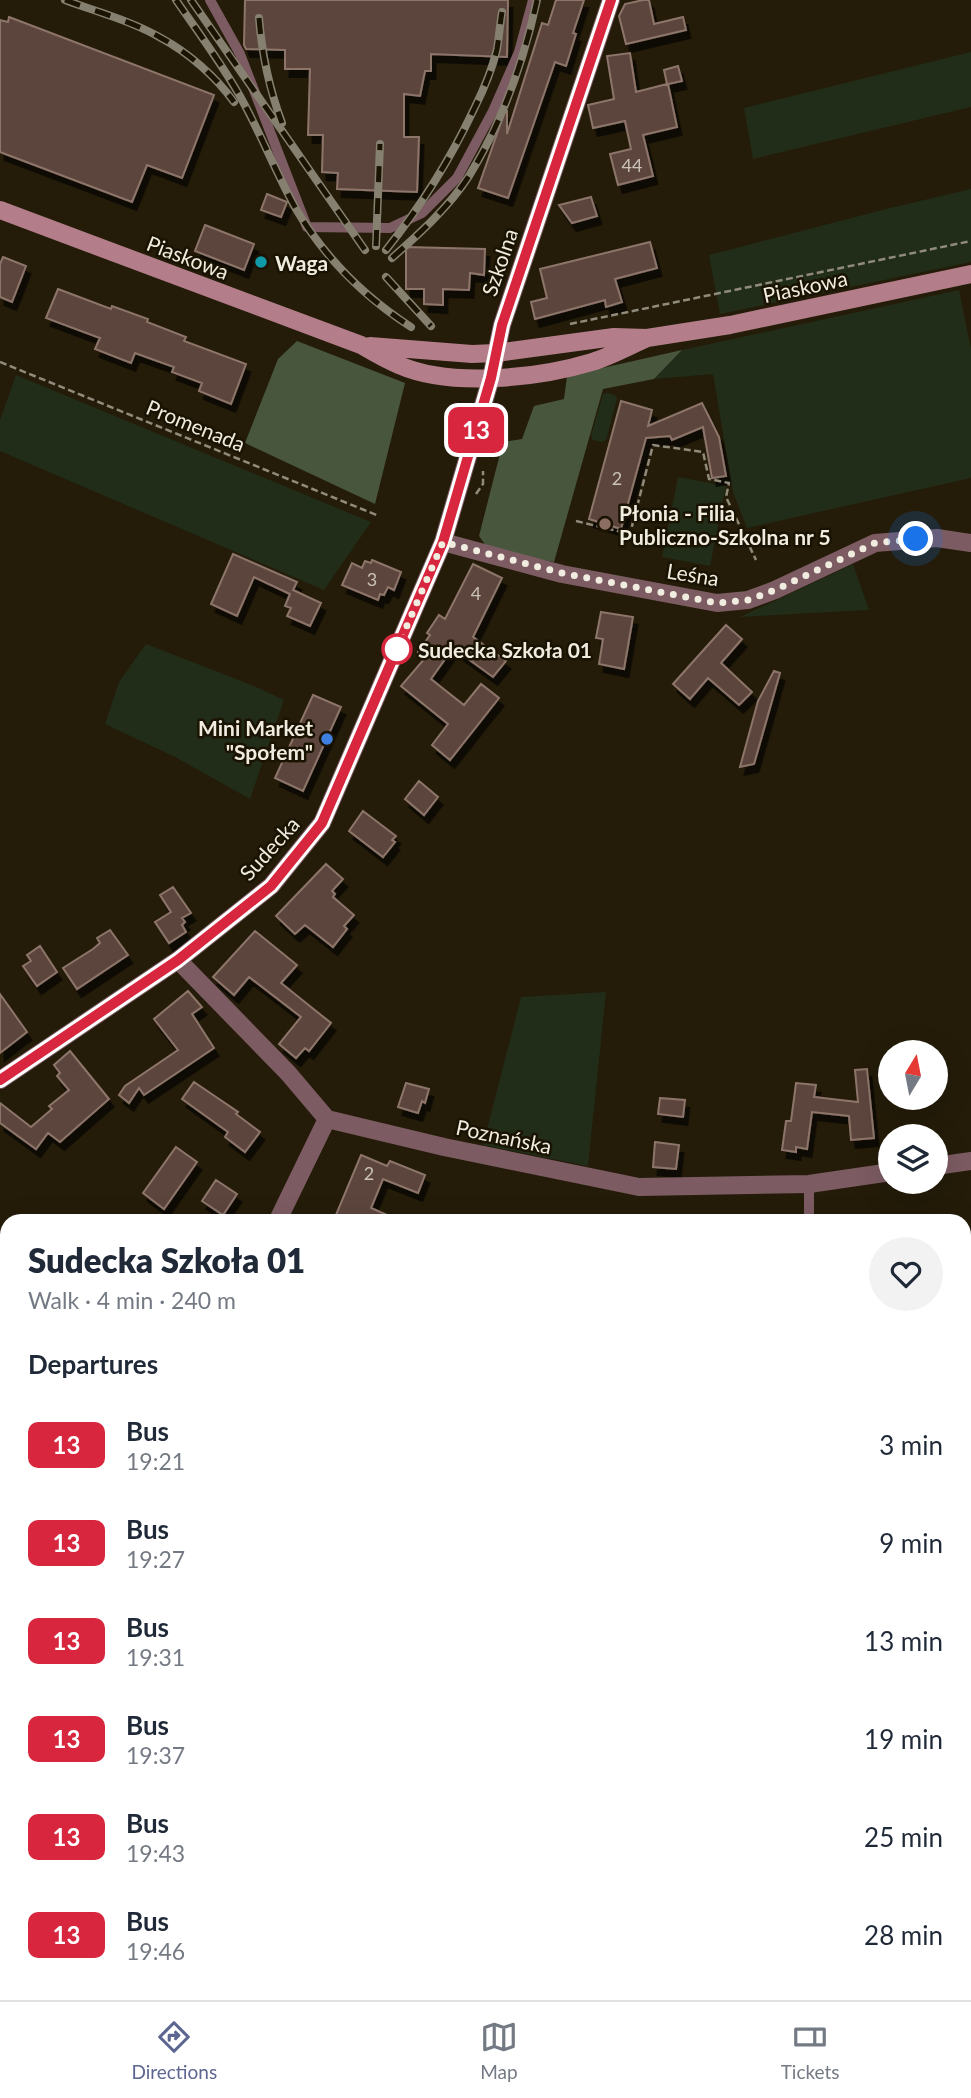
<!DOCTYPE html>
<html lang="en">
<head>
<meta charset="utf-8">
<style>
  :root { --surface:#fff; --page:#f2f2f3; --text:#1f2937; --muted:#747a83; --line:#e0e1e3; --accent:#5d6690 }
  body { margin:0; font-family:Lato,sans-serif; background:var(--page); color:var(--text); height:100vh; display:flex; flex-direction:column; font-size:26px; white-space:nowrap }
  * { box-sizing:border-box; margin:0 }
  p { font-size:23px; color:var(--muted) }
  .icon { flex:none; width:38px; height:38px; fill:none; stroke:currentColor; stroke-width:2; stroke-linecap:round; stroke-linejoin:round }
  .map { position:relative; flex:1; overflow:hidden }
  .drawer { position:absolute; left:0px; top:1214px; width:971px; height:786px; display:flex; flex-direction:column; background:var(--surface); border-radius:21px 21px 0 0; box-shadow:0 7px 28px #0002 }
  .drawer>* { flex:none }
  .badge { padding:0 14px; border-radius:10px; font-size:24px; line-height:46px }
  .needle { width:46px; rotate:10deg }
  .controls { position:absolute; left:878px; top:1040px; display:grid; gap:14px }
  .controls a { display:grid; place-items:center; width:70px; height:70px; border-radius:50%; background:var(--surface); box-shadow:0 7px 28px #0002; font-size:35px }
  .you { position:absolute; width:35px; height:35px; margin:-18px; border:5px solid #fff; border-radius:50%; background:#1a73e8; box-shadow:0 0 0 10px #1a73e833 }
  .map>.badge { position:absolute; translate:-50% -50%; box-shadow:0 0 0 4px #fff }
  h2 { padding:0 28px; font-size:26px; line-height:63px }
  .round { display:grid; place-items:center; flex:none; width:74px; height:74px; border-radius:37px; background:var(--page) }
  .summary { display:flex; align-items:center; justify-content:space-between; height:119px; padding:0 28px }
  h1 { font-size:33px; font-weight:800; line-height:52px }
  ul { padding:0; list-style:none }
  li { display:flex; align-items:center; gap:21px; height:98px; padding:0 28px }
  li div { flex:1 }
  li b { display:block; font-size:26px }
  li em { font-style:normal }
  li .badge { min-width:77px; font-weight:700; text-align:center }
  .tabs { display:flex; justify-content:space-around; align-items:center; height:98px; border-top:2px solid var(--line); background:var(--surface); font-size:19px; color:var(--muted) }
  .tabs a { display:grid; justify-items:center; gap:4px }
  .tabs .current { color:var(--accent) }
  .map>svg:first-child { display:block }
  .green { fill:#212d18 }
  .forest { fill:#48563e }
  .building { fill:#5b453c; stroke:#8d756b; stroke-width:2; filter:url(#shadow) }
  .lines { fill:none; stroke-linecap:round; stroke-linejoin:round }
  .path { stroke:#918b7c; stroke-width:2.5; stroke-dasharray:7 3.5; stroke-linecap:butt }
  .service { stroke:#7c5b62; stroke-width:10 }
  .minor { stroke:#7c5b62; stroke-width:18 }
  .secondary { stroke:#b37d89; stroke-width:18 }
  .rail-casing { stroke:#868070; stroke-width:8 }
  .rail { stroke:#1a1302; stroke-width:5; stroke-dasharray:16; stroke-linecap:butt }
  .line-casing { stroke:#fff; stroke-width:16 }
  .line { stroke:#d7263d; stroke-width:10 }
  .walk { stroke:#f0ece0; stroke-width:7; stroke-dasharray:0 12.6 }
  .culture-dot { fill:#0f9aa8; stroke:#1a1302; stroke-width:2.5 }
  .education-dot { fill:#8d6e63; stroke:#1a1302; stroke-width:2.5 }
  .stop-dot { fill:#fff; stroke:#d7263d; stroke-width:3.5 }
  .shop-dot { fill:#3f7fe0; stroke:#1a1302; stroke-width:2.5 }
  .labels { text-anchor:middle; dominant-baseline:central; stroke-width:5; stroke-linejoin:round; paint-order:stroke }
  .number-label { font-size:18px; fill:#cbc2b7 }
  .street-label { font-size:21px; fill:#f0ece0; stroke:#1a1302 }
  .poi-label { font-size:21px; font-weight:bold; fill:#f0ece0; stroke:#1a1302; text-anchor:start }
  .stop-label { font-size:21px; font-weight:bold; fill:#f0ece0; stroke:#1a1302; text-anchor:start }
</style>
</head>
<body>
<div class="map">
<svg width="971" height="2000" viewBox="0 0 971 2000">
  <defs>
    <filter id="shadow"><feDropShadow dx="4.5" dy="8" stdDeviation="0" flood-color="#0009"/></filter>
  </defs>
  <rect width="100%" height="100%" fill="#241c09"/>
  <path class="green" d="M971,52V107L753,159L744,108Z
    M971,189V262L720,314L709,255L890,208Z
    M959,290L971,349V478L747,528L733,492L713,374L654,379L682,350Z
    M16,375L371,522L324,590L0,451V420Z
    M607,393L615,395L617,399L606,440L602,442L593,440L591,436L603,394Z
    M678,477L726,486L710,566L662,557Z
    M853,564L869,610L740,617Z
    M146,644L254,686L284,700L250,799L175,757L105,724L119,682Z
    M606,992L588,1166L483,1145L521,997Z
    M0,1607L7,1609V1809L0,1806Z"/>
  <path class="forest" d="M297,341L405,383L375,504L245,443L278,359Z
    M682,350L654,379L603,389L554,562L525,557L486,546L479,536L503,442L522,439L534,406L564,399L567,376Z"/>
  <path class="building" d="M245,0H508L507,57L431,54V71H425L420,96L404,94V137H419L417,192L337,189L338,173L322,172L323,135H308L310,69H285V50L246,49L244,45Z
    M556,0H584L573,33L576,34L566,66L555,62L508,198L478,188L505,111H507V134L542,23L548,25Z
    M643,0H649L654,24L683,17L686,30L626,44L619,16L625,4Z
    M9,17L214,95L182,178L147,165L132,202L0,152V20L8,22Z
    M630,53L636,92L667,84L664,70L678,66L682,81L668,84L677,127L643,135L653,176L618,185L610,154L631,149L625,121L593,128L588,105L614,99L607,56Z
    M267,194L287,202L281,217L261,210Z
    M591,197L597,216L572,223L559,205Z
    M205,225L254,244L244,270L195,251Z
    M650,242L657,268L615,279L622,302L606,307L605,300L535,319L531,302L547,298L540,269Z
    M406,247L485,249L484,275L470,273L469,290L443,289V305L424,304V289H406Z
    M3,257L26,266L12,302L0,297V264Z
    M58,289L111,309L112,306L148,319L147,322L186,337L184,341L246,364L231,404L199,391L202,383L172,372L174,367L135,353L131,363L95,349L100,338L46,318Z
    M621,401L652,410L648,426L702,403L719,437L726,476L712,478L703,427L672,440L670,436L646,438L621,529L589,519Z
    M233,554L297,582L293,590L321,603L310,626L287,616L291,608L285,606L290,594L254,577L237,616L211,604Z
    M372,560L401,572L394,590L388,587L384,595L380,594L378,600L342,585L352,563L362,568L365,561L371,563Z
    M473,564L502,578L473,637L506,661L493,677L453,648L431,679L464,705L481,684L499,698L450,760L432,745L448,724L401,686L426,657L418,652L430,635L427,633L439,615L445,619Z
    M601,612L633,617L624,669L599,664L603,639L596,638Z
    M726,625L742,639L721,663L752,692L739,705L708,678L690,699L673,684Z
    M774,671L780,673L754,764L740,767L758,701Z
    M313,695L341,707L303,791L275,778Z
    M419,781L438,797L424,815L405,799Z
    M363,811L396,836L392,840L395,842L383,857L349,831Z
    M326,864L343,879L332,891L335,894L333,897L354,915L344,926L347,929L333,947L305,925L295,934L276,916Z
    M173,887L191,913L182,918L185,922L182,925L186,932L169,943L155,922L171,912L160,895Z
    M110,930L128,955L77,989L63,968L93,949L100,943L97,938Z
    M255,931L297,965L281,983L331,1023L309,1051L305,1048L296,1058L279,1044L301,1017L249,977L234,995L213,977Z
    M40,946L57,972L37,986L23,966L31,961L27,955Z
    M188,991L202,1007L192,1014L214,1048L144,1095L139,1088L129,1103L119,1095L125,1086L178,1050L154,1019Z
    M0,994L27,1032L0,1053Z
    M70,1051L109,1099L60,1142L48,1133L36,1149L0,1123V1103L31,1127L52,1109L49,1106L69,1090L57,1076L60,1073L54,1065Z
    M867,1069L874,1138L851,1140L849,1116L812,1112L807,1149L796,1147V1152L782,1150L786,1121H791L796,1083L816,1085L814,1097L858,1102L855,1070Z
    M194,1082L238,1112L236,1114L260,1132L245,1152L225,1137L228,1132L182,1099Z
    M406,1083L429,1089L425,1103L422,1101L418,1113L398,1107Z
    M660,1098L685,1100L683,1117L658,1114Z
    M655,1142L679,1145L676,1169L653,1167Z
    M176,1147L197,1162L164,1209L143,1193Z
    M361,1155L387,1166L390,1161L425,1175L418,1193L383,1179L371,1208L403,1222H333Z
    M216,1180L237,1194L223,1215L202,1201Z"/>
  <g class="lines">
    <path class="path" d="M570,324L971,241
      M0,362L379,516
      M476,494L483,484V471
      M576,521L630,534L653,445L703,452L709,479L729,483L726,497L756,560
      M0,1696L7,1697
      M0,1737L7,1710"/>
    <path class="service" d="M210,0L240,54L307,227L390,228L422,213L457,178L493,111L519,52L533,0
      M809,1184V1222
      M771,2000L772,1993"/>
    <path class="minor" d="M443,542L562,574L717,603L748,600L775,590L875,543L937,538L971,543
      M178,960L288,1073L327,1119L444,1147L639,1187L809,1184L891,1172
      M0,1080L178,960L271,886L322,823L443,542L491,378L502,325L611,0
      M936,1166L971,1161
      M277,1222L327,1119
      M0,1315L7,1321
      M110,2000L111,1993"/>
    <path class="secondary" d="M0,210L361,345C373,352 386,360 399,365C451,388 539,378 592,362C611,356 629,346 647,338
      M370,346L472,354L496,353L614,337L647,338L730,325L971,274"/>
    <defs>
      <path id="rail" d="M65,0C97,12 132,21 161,38C189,53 216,77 234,102
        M176,0C198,32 222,64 241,98C261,134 276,173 296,209C325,258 363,296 411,327
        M191,0L365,250
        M259,18C262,55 269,88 282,123
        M376,246L380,144
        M386,250C421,206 450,160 474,109C483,91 492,70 497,49C499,37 500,24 502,12
        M392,258C419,234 449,207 469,176C502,123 524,60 537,0
        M386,277L431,326"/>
    </defs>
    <use href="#rail" class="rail-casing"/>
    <use href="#rail" class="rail"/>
  </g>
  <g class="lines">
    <defs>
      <path id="line" d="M0,1080L178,960L271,886L322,823L443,542L491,378L502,325L611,0"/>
    </defs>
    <use href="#line" class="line-casing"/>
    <use href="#line" class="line"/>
    <path class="walk" d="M397,649L443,542L562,573L717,603L748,600L775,590L875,543L916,539"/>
  </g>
  <circle class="culture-dot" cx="261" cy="262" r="7"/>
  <circle class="education-dot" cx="605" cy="524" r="7"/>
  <circle class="stop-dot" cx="397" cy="649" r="14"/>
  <circle class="shop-dot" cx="327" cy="739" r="7"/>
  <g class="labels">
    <g class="number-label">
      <text x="632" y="165">44</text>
      <text x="617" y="478">2</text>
      <text x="372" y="579">3</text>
      <text x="476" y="593">4</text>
      <text x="369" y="1173">2</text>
    </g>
    <g class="street-label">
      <text transform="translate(188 257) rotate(21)">Piaskowa</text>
      <text transform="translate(499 262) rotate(-71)">Szkolna</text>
      <text transform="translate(805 286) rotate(-12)">Piaskowa</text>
      <text transform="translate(196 425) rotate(22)">Promenada</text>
      <text transform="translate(693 574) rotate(9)">Leśna</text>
      <text transform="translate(269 848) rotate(-48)">Sudecka</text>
      <text transform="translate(504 1136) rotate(12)">Poznańska</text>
    </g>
    <g class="poi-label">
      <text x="275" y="262">Waga</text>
      <text x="619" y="512">Płonia - Filia<tspan x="619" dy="24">Publiczno-Szkolna nr 5</tspan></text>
      <text x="313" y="727" text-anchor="end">Mini Market<tspan x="313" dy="24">"Społem"</tspan></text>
    </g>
    <g class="stop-label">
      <text x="418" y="649">Sudecka Szkoła 01</text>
    </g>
  </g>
</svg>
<div class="controls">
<a><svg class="needle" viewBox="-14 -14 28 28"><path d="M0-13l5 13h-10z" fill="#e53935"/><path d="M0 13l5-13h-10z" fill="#747a83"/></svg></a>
<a><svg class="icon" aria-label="layers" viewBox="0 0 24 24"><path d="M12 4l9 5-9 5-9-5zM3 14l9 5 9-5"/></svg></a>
</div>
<div class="you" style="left:916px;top:539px"></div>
<b class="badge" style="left:476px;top:430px;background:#d7263d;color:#fff">13</b>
<section class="drawer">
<div class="summary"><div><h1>Sudecka Szkoła 01</h1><p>Walk · 4 min · 240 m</p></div><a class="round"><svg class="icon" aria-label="heart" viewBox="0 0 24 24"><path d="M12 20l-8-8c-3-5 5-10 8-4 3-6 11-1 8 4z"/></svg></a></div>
<h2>Departures</h2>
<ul>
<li><span class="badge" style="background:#d7263d;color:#fff">13</span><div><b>Bus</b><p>19:21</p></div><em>3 min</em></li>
<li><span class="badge" style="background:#d7263d;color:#fff">13</span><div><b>Bus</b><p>19:27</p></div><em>9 min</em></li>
<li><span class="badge" style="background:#d7263d;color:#fff">13</span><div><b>Bus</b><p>19:31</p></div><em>13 min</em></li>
<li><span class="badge" style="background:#d7263d;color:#fff">13</span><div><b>Bus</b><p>19:37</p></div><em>19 min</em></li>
<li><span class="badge" style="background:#d7263d;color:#fff">13</span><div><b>Bus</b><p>19:43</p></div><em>25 min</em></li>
<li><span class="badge" style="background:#d7263d;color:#fff">13</span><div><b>Bus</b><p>19:46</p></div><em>28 min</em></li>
</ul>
</section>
</div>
<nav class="tabs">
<a class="current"><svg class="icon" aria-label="directions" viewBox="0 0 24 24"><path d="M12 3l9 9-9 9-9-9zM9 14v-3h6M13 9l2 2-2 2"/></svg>Directions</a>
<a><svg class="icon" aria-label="map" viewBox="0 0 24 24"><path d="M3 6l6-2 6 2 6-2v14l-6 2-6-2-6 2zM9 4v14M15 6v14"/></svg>Map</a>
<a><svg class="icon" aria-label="tickets" viewBox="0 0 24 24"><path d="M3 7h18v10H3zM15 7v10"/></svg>Tickets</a>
</nav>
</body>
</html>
